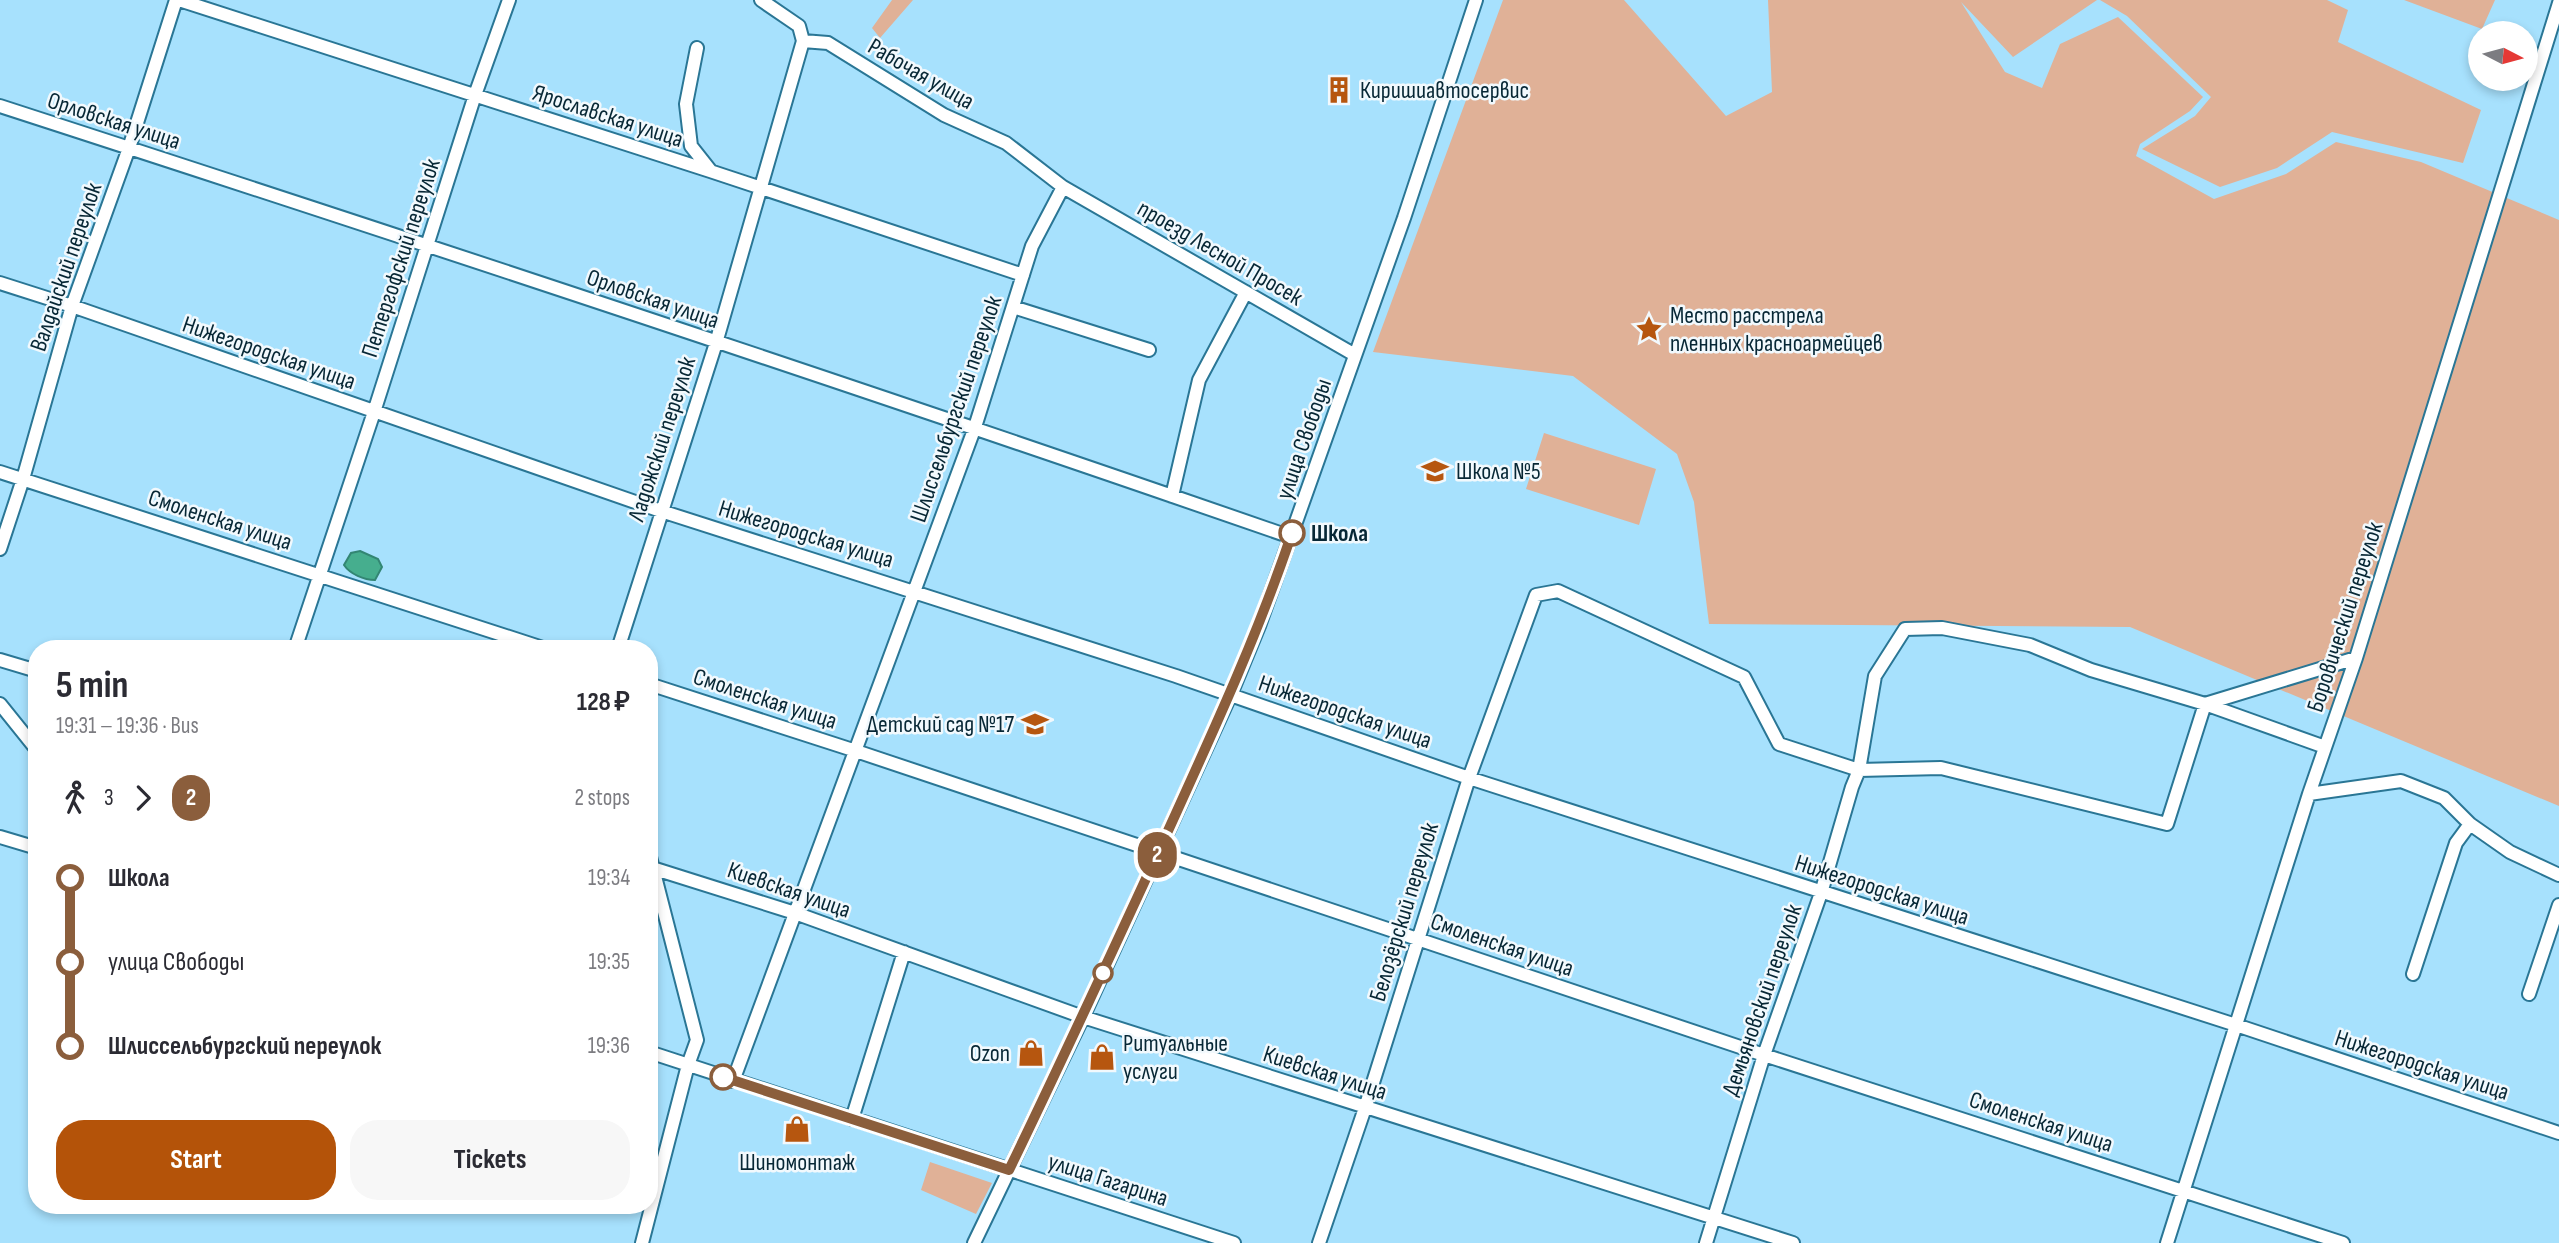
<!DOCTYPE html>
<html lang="en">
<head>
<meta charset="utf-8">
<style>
  :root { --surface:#fff; --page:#f7f7f7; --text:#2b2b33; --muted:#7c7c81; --accent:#b45309 }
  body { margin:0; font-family:"Sofia Sans Condensed",sans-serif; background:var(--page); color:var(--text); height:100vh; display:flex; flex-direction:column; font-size:26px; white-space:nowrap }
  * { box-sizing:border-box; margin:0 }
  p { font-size:23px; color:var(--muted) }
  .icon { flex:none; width:38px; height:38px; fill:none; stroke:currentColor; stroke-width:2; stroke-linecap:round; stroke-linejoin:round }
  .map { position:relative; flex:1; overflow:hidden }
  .side { position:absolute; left:28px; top:640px; width:630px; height:574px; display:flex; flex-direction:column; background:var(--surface); border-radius:28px; box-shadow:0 4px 10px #0003 }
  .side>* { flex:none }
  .badge { padding:0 14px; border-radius:23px; font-size:24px; line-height:46px }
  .needle { width:46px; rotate:96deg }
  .controls { position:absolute; left:2468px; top:21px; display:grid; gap:14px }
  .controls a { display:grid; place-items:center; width:70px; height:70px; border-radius:50%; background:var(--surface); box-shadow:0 4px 10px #0003; font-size:35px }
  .map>.badge { position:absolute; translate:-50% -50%; box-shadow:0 0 0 4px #fff }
  .legs { display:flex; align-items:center; gap:10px; height:77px; padding:0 28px; font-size:23px }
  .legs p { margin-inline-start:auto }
  .summary { display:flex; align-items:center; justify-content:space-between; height:119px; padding:0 28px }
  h1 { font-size:38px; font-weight:700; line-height:52px }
  .primary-button { display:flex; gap:14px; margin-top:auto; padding:14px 28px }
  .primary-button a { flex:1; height:80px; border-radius:28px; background:var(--accent); color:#fff; font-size:28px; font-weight:700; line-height:80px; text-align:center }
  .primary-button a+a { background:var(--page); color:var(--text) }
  ul { padding:0 28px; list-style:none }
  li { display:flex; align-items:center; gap:24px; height:84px; font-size:26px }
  li i { display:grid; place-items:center; width:10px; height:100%; margin:0 9px; background:currentColor }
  li i::after { content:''; width:18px; height:18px; margin:-9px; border:5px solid; border-radius:50%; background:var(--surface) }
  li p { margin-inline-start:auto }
  li:first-child i { background:linear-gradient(#0000 50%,currentColor 0) }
  li:last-child i { background:linear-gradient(currentColor 50%,#0000 0) }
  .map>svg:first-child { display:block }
  .green { fill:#e0b197 }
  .water { fill:#46ae8e; stroke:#338673; stroke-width:2 }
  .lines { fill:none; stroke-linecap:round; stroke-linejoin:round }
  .minor-casing { stroke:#2a7695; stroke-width:16 }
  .minor { stroke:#fff; stroke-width:12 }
  .line-1-casing { stroke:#fff; stroke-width:16 }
  .line-1 { stroke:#8b5e3c; stroke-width:10 }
  .stop-1-dot { fill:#fff; stroke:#8b5e3c; stroke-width:3.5 }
  .labels { text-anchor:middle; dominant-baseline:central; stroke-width:5; stroke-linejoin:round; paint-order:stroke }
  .street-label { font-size:24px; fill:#072735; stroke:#f2f9fd }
  .poi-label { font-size:24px; fill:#072735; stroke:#f2f9fd; text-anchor:start }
  .stop-label { font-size:24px; font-weight:bold; fill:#072735; stroke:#f2f9fd; text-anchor:start }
</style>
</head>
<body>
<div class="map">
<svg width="2559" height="1243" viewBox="0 0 2559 1243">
  <rect width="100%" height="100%" fill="#a7e1fd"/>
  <path class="green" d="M892,0H913L880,38L872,28Z
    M1503,0H1624L1726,116L1772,92L1768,0H2097L2013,57L1961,2L2005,72L2042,88L2060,44L2118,17L2203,97L2190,111L2140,144L2136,156L2214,199L2286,174L2336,142L2421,162L2559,220V806L2130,627L1709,624L1694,502L1677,454L1573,376L1373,352Z
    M2100,0H2327L2348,10L2338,42L2481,110L2463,163L2332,132L2277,168L2220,187L2142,149L2195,116L2211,97L2127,16Z
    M2404,0H2495L2482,29Z
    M1544,433L1656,469L1639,525L1526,489Z
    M930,1162L992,1183L976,1214L921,1190Z"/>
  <path class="water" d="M360,551L378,559L382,567L375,580C364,580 350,574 344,565L351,553Z"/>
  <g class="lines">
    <defs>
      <path id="minor" d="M179,0L710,171L1023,275
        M761,0L799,26L803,41L828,43L944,115L1006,143L1063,187L1355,355
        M697,48L686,104L691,146L710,170
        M0,106C432,246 862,388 1291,537
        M0,283L72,306L661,511L1176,676L1469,778L2236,1025L2559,1133
        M1013,307L1149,350
        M0,472L546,649
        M1172,496L1199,380L1246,292
        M0,549L23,479L72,306L129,148L176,0
        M295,649L374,412L475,95L509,0
        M618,649L716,343L803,41
        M0,660L37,671
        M649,684L856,751L1764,1055L2343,1243
        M0,704L37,750
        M2309,794L2401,781L2444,798L2470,824L2510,852L2559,875
        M0,837L37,848
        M649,867L795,913L1083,1017L1793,1243
        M2413,974L2456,843L2470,824
        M2529,994L2559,905
        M649,1052L1234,1243
        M733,1081L975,427L1032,246L1063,187
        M852,1119L904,952
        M642,1243L688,1065L697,1040L649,853
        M974,1243L1083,1017L1231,694L1259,626L1404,218L1476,0
        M1319,1243L1365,1108L1469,778L1536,595L1558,591L1744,677L1779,744L1859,770L1941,768L2167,824L2205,704L2325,747
        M1706,1243L1764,1055L1821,893L1852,787L1859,770L1875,676L1905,629L1942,628L2030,645L2091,670L2205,704L2356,658
        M2167,1243L2309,794L2356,658L2559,3"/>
    </defs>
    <use href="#minor" class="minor-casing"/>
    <use href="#minor" class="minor"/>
  </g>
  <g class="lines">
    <defs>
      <path id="line-1" d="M723,1077L1009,1170C1063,1059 1115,946 1167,833C1212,734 1257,637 1292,533"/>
    </defs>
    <use href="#line-1" class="line-1-casing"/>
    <use href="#line-1" class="line-1"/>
  </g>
  <defs>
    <symbol id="building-bare" viewBox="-9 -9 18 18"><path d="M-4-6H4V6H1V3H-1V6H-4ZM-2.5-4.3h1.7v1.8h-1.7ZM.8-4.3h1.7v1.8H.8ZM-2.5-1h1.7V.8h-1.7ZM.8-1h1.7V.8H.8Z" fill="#b6560f" stroke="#f2f9fd" stroke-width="2.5" paint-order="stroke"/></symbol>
    <symbol id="sight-bare" viewBox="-9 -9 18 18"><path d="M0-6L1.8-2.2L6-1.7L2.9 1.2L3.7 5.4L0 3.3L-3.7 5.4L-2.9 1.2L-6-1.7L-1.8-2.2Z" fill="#b6560f" stroke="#f2f9fd" stroke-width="2.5" paint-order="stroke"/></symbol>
    <symbol id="school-bare" viewBox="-9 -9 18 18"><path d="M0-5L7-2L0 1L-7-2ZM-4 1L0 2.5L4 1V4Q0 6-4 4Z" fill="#b6560f" stroke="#f2f9fd" stroke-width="2.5" paint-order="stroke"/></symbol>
    <symbol id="shop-bare" viewBox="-9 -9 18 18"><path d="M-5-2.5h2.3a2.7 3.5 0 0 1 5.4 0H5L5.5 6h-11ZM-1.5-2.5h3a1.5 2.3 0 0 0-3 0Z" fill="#b6560f" stroke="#f2f9fd" stroke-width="2.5" paint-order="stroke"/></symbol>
  </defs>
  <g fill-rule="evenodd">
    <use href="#building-bare" x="1320" y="71" width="38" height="38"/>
    <use href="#sight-bare" x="1630" y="310" width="38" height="38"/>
    <use href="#school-bare" x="1416" y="452" width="38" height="38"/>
    <use href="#school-bare" x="1016" y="705" width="38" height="38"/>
    <use href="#shop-bare" x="1012" y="1034" width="38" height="38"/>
    <use href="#shop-bare" x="1083" y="1038" width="38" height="38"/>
    <use href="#shop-bare" x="778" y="1110" width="38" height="38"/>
  </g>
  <g class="stop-1-dot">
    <circle cx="1292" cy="533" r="12"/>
    <circle cx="1103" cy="973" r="9"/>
    <circle cx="723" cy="1077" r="12"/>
  </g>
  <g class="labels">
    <g class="street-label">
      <text transform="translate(921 74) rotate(30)">Рабочая улица</text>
      <text transform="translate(608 116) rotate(18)">Ярославская улица</text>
      <text transform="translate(114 121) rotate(18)">Орловская улица</text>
      <text transform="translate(1220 253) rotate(30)">проезд Лесной Просек</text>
      <text transform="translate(401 258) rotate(-72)">Петергофский переулок</text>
      <text transform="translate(66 267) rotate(-71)">Валдайский переулок</text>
      <text transform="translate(653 299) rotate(19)">Орловская улица</text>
      <text transform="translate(269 353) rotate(19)">Нижегородская улица</text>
      <text transform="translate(956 409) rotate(-71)">Шлиссельбургский переулок</text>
      <text transform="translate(662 439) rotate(-72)">Ладожский переулок</text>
      <text transform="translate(1304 439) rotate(-71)">улица Свободы</text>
      <text transform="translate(220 520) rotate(18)">Смоленская улица</text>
      <text transform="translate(806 534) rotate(17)">Нижегородская улица</text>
      <text transform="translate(2345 617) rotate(-72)">Боровический переулок</text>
      <text transform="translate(765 699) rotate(18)">Смоленская улица</text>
      <text transform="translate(1345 712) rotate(19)">Нижегородская улица</text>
      <text transform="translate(789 890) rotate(19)">Киевская улица</text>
      <text transform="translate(1882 890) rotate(18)">Нижегородская улица</text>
      <text transform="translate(1404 912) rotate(-73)">Белозёрский переулок</text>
      <text transform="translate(1502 945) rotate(19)">Смоленская улица</text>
      <text transform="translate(1762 1000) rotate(-71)">Демьяновский переулок</text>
      <text transform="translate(2422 1065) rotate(18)">Нижегородская улица</text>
      <text transform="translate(1325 1073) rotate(18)">Киевская улица</text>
      <text transform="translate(2041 1122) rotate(18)">Смоленская улица</text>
      <text transform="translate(1108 1180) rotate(18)">улица Гагарина</text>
    </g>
    <g class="poi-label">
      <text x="1360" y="90">Киришиавтосервис</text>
      <text x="1670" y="315">Место расстрела<tspan x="1670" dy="28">пленных красноармейцев</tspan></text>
      <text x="1456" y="471">Школа №5</text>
      <text x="1014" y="724" text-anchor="end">Детский сад №17</text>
      <text x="1123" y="1043">Ритуальные<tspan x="1123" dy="28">услуги</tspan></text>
      <text x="1010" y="1053" text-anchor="end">Ozon</text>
      <text x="797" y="1162" text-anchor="middle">Шиномонтаж</text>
    </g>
    <g class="stop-label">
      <text x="1311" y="533">Школа</text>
    </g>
  </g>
</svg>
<div class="controls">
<a><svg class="needle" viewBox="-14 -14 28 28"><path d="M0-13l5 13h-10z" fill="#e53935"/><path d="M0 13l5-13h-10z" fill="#7c7c81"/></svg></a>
</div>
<b class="badge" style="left:1157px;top:855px;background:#8b5e3c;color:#fff">2</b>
<section class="side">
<div class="summary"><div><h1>5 min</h1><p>19:31 – 19:36 · Bus</p></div><b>128 ₽</b></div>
<div class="legs"><svg class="icon" aria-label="walk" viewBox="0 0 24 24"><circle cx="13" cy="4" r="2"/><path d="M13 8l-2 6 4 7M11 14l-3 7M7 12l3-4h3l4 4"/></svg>3<svg class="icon" aria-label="forward" viewBox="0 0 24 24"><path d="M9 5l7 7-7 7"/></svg><b class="badge" style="background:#8b5e3c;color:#fff">2</b><p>2 stops</p></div>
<ul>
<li><i style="color:#8b5e3c"></i><b>Школа</b><p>19:34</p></li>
<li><i style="color:#8b5e3c"></i><span>улица Свободы</span><p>19:35</p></li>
<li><i style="color:#8b5e3c"></i><b>Шлиссельбургский переулок</b><p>19:36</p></li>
</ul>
<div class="primary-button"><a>Start</a><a>Tickets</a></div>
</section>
</div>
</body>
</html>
